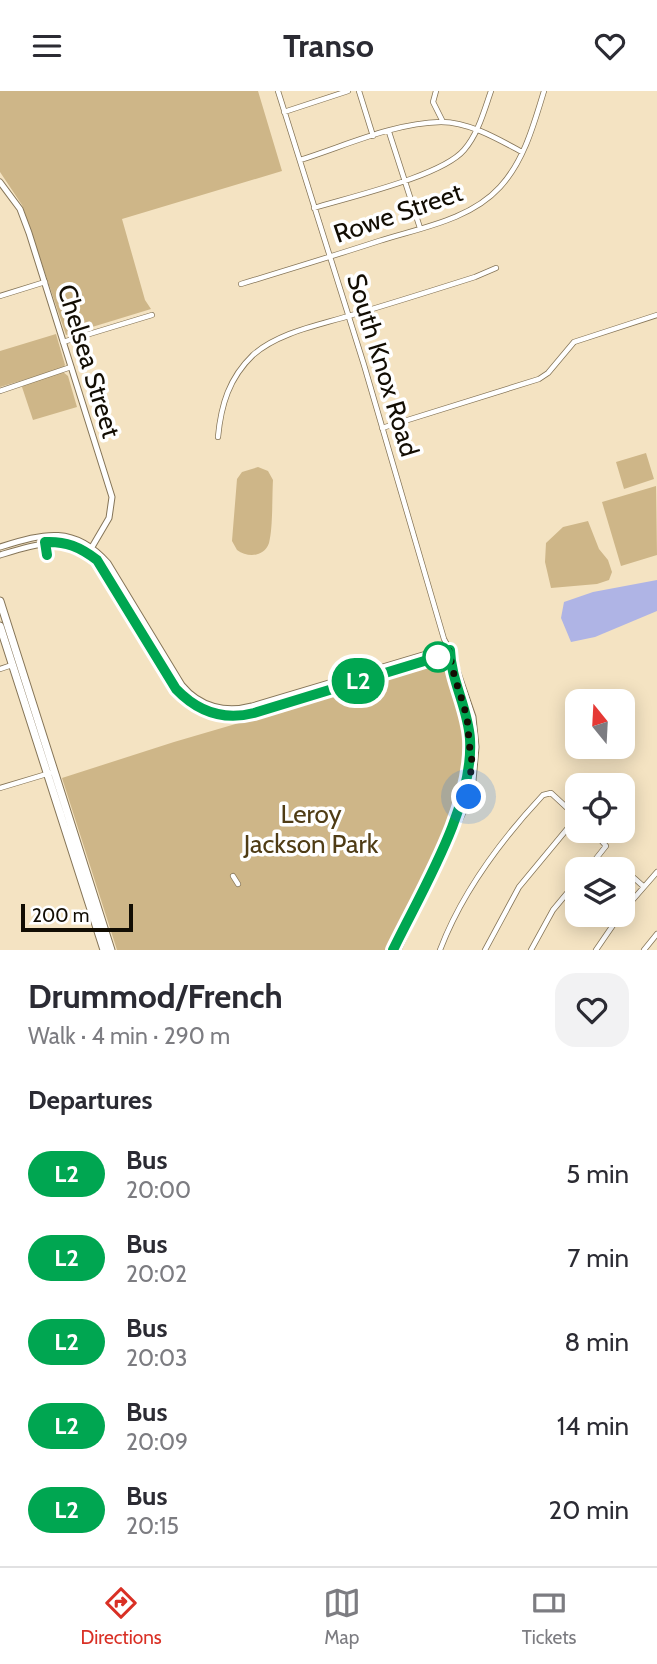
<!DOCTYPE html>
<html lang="en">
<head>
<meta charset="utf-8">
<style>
  :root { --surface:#fff; --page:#f2f2f3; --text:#2b2b33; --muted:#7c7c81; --line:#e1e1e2; --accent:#d93025 }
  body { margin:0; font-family:Cabin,sans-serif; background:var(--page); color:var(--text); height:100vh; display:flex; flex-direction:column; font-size:26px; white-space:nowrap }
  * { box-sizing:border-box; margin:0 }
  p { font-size:23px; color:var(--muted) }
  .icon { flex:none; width:38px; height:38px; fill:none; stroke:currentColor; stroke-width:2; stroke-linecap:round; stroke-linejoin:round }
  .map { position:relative; height:859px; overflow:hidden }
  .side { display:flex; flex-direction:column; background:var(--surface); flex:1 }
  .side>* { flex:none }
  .badge { padding:0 14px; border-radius:23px; font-size:24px; line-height:46px }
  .needle { width:46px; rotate:342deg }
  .fabs { position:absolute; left:565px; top:598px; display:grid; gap:14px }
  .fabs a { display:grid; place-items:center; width:70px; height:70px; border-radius:14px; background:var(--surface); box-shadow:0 4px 18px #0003; font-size:35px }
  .scale { position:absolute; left:21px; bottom:18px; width:112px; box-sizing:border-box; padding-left:7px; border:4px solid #120d03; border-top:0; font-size:19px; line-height:24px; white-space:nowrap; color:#120d03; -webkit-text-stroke:5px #fff; paint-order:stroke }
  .you { position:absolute; width:35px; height:35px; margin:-18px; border:5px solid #fff; border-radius:50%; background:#1a73e8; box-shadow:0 0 0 10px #1a73e833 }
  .map>.badge { position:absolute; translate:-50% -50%; box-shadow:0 0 0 4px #fff }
  h2 { padding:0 28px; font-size:26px; line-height:63px }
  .round { display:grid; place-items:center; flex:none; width:74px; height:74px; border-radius:21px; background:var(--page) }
  .overview { display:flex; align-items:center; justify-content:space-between; height:119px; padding:0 28px }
  h1 { font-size:33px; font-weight:700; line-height:52px }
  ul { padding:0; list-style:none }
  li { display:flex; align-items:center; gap:21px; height:84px; padding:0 28px }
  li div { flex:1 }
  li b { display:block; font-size:26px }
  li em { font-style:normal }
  li .badge { min-width:77px; font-weight:700; text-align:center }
  header { display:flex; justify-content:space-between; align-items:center; height:91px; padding:0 28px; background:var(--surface); font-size:32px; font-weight:700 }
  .tab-bar { display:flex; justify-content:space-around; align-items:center; height:98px; border-top:2px solid var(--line); background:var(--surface); font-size:19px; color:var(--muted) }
  .tab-bar a { display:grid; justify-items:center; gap:4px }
  .tab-bar .active { color:var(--accent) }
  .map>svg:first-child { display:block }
  .green { fill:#ceb688 }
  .water { fill:#afb4e5 }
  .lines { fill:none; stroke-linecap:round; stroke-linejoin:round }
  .minor-casing { stroke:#857558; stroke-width:6 }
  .tertiary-casing { stroke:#857558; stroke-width:7 }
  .primary-casing { stroke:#857558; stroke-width:9 }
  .minor { stroke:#fff; stroke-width:4.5 }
  .tertiary { stroke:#fff; stroke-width:5 }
  .primary { stroke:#fff; stroke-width:7 }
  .line-casing { stroke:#fff; stroke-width:16 }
  .line { stroke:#00a651; stroke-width:10 }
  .walk { stroke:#120d03; stroke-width:7; stroke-dasharray:0 12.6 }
  .stop-dot { fill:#fff; stroke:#00a651; stroke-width:3.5 }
  .labels { text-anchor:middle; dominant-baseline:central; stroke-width:7; stroke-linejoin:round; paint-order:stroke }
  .street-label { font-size:26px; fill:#120d03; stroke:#fff }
  .park-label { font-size:26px; fill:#4f3c15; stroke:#fff }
</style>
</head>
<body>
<header><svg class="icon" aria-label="menu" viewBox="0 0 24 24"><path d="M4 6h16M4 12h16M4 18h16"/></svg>Transo<svg class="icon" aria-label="heart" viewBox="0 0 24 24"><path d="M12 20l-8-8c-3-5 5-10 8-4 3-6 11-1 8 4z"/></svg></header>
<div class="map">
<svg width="657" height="859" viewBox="0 0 657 859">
  <rect width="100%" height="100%" fill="#f4e3c2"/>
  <path class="green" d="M0,0H258L282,80L122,128L145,209L151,218L66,244L22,114L0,81Z
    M56,243L65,274L63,277L0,296V260Z
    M63,281L68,285L77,316L33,329L22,296L26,291Z
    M646,362L654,388L624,398L616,371Z
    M258,376L268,380L273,389C272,406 273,437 269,452C264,466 248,467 237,459L232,450L237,388L242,381Z
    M656,395L657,464L621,475L602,411Z
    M588,430L599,458L608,469L612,481L609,489L597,493L551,497L545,471L546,452L563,436Z
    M443,572L448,575L465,638L463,689L458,708L444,743L390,859H117L62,687L174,651Z"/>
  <path class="water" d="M657,489V520L595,546L571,551L561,527L564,511L593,501Z"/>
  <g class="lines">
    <defs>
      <path id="minor" d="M278,0L364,274L444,548L450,559
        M359,0L373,45
        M436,0L433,11L443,31
        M284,21L348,0
        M389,41L420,137
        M300,69C345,55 393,32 441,31C469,31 498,48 522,61
        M314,117C350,106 442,85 464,59C478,43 484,20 491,0
        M241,193C287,179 333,165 379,150C420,137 470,129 500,96C524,70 534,33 544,0
        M0,205L45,191
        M63,251L152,224
        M0,300L71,276
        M382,337L539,288L548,282L574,251L657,224
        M218,346C221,314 229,287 253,264C279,241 320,234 352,224C393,212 434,199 475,186L496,177
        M0,578L12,574
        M0,697L50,682
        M595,770L604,779
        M587,779L606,755L593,740
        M623,784L634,787L643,795
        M233,785L238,793
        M623,820L657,781
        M440,859C462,801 501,749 543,704L551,702L578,727
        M485,859L519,796L577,726
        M531,859L553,819L578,789
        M596,859L620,824
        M644,859L657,843"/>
      <path id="tertiary" d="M0,91L20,118L29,142L112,406L109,427L92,456
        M0,456C45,442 74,434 108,472L182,594C200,616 226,622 252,615L443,558L450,559
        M0,464C36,453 74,440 102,475L176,599C198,621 223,630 254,622L444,564L450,559
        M393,859L453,733L467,691L470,664L467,628L450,571V562
        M398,859L464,719L473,690L476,656L473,626L450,559"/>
      <path id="primary" d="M0,510L111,859
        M0,535L104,859"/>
    </defs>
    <use href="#minor" class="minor-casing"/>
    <use href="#tertiary" class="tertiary-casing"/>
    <use href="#primary" class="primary-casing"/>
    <use href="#minor" class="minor"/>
    <use href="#tertiary" class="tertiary"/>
    <use href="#primary" class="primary"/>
  </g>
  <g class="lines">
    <defs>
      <path id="line" d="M47,464L45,451C66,450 80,456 97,469L176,598C198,621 223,630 254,622L444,564L450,559C451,590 468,617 470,648C474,715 422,799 393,859"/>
    </defs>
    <use href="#line" class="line-casing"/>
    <use href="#line" class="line"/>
    <path class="walk" d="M438,566L450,559C451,586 465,609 468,635C469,645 468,655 472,663L469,706"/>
  </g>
  <circle class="stop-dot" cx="438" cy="566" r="14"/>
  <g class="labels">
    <g class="street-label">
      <text transform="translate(398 122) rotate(-19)">Rowe Street</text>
      <text transform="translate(89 270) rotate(73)">Chelsea Street</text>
      <text transform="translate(383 274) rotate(73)">South Knox Road</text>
    </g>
    <g class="park-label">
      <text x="311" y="723">Leroy<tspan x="311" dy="30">Jackson Park</tspan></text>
    </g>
  </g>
</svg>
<div class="fabs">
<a><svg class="needle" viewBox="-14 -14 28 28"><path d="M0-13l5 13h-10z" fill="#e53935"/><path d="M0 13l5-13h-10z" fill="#7c7c81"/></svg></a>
<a><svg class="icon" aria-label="locate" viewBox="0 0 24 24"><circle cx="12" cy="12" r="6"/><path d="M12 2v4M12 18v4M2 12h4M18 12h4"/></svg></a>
<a><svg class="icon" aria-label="layers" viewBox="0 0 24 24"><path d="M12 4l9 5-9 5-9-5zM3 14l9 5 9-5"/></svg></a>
</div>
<div class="scale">200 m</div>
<div class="you" style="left:469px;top:706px"></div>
<b class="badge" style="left:358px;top:590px;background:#00a651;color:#fff">L2</b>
</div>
<section class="side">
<div class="overview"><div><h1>Drummod/French</h1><p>Walk · 4 min · 290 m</p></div><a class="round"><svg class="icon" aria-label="heart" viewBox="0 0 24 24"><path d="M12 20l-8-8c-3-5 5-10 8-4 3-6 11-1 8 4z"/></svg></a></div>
<h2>Departures</h2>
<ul>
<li><span class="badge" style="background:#00a651;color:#fff">L2</span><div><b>Bus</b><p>20:00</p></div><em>5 min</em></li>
<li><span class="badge" style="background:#00a651;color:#fff">L2</span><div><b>Bus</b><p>20:02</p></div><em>7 min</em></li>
<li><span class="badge" style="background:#00a651;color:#fff">L2</span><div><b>Bus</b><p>20:03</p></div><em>8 min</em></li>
<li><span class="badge" style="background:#00a651;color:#fff">L2</span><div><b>Bus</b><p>20:09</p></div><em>14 min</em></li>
<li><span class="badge" style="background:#00a651;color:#fff">L2</span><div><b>Bus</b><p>20:15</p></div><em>20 min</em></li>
</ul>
</section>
<nav class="tab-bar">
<a class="active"><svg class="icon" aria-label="directions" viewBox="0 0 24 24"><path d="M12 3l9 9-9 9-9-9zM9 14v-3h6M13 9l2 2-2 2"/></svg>Directions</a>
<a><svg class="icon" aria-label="map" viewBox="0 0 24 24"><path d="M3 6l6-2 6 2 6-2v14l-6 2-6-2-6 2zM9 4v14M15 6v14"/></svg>Map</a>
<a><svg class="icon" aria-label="tickets" viewBox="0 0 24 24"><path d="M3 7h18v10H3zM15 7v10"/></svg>Tickets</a>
</nav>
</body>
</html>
